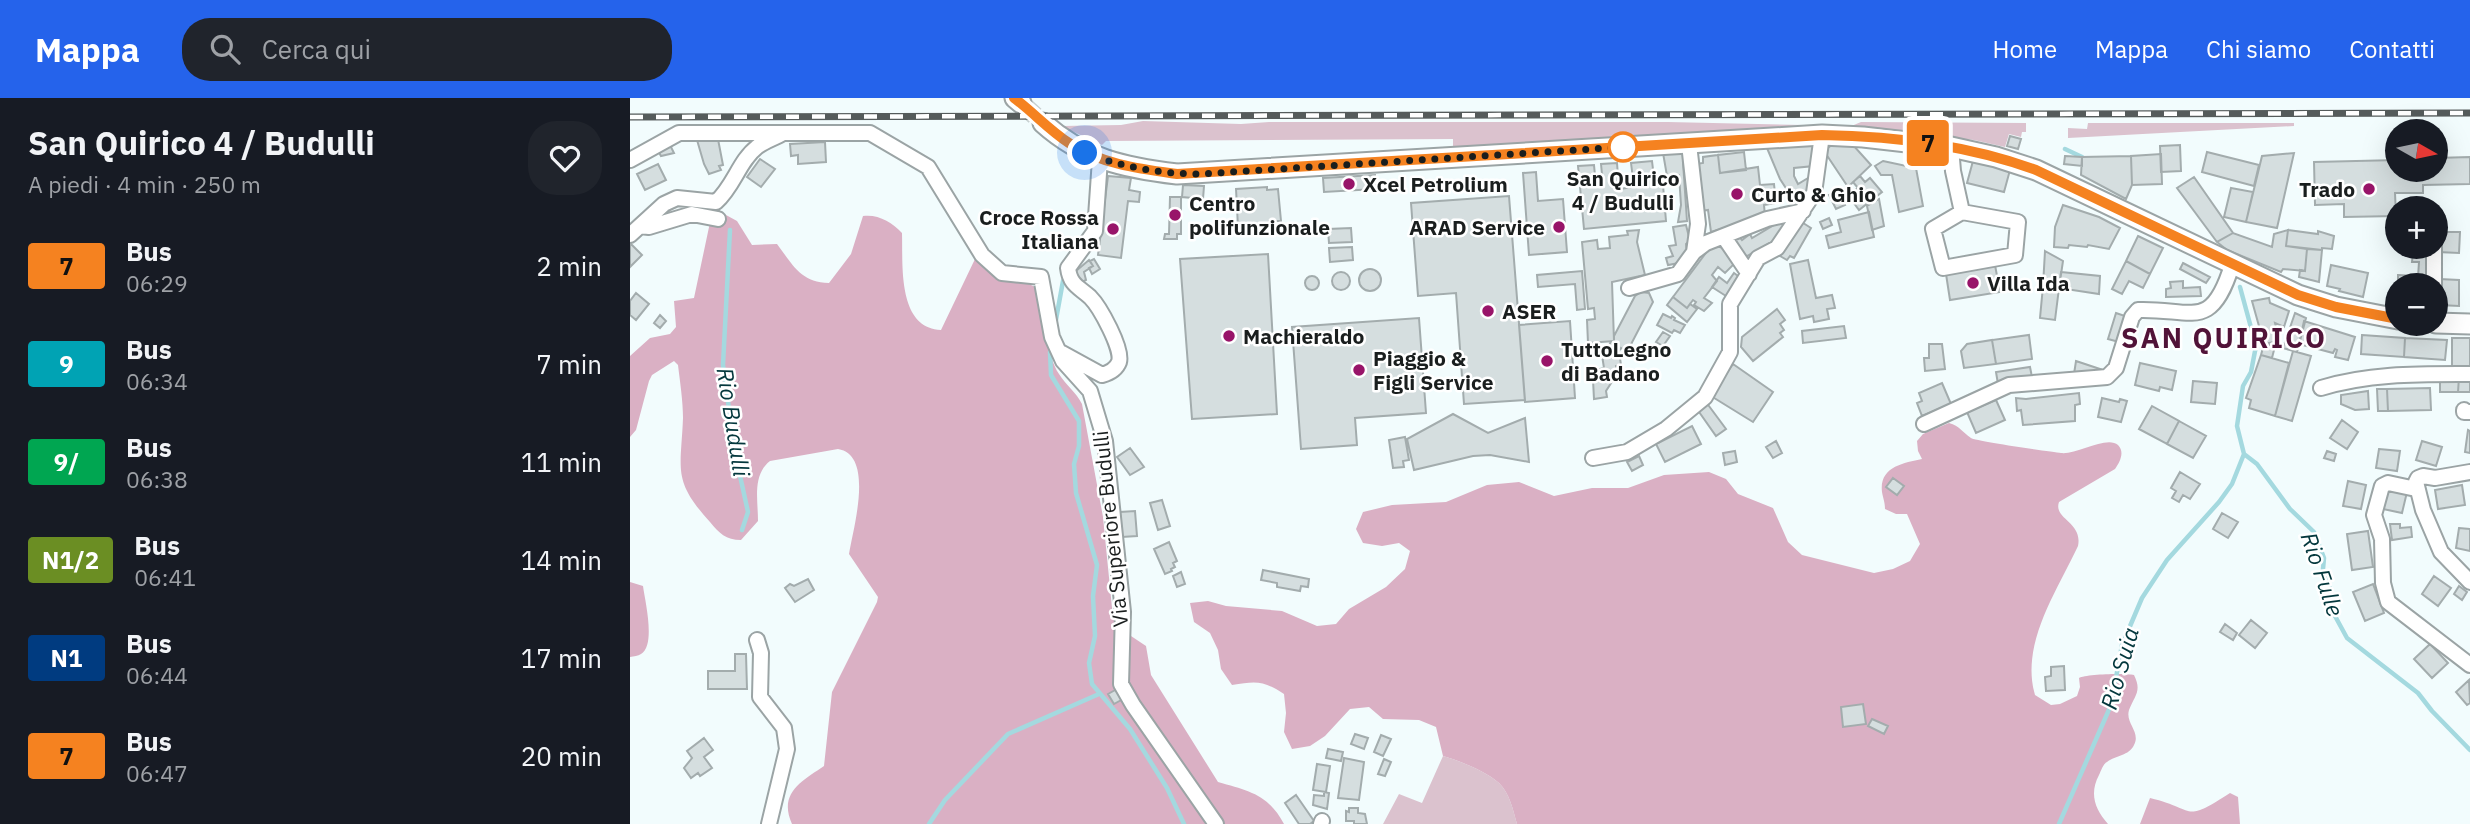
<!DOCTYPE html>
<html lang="it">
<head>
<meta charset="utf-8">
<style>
  :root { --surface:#171b24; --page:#20242c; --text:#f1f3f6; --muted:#9ea1a6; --accent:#2563eb }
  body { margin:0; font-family:"IBM Plex Sans",sans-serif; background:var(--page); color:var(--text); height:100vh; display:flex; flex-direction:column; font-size:26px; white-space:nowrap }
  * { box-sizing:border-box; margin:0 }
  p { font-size:23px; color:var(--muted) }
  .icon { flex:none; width:38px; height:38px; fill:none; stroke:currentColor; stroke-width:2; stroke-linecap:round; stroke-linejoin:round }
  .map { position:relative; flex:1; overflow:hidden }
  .side { display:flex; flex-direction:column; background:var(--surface); width:630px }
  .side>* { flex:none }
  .badge { padding:0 14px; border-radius:5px; font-size:24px; line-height:46px }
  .needle { width:46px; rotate:99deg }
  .fabs { position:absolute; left:1755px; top:21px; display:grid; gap:14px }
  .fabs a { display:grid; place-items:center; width:63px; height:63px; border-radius:50%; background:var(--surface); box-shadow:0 7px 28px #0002; font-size:35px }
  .you { position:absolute; width:35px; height:35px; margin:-18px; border:5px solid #fff; border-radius:50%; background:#1a73e8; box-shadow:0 0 0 10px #1a73e833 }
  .map>.badge { position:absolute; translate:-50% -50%; box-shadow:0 0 0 4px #fff }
  .round { display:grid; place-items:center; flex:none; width:74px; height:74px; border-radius:28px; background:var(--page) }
  .head { display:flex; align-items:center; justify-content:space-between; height:119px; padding:0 28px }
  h1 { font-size:33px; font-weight:800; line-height:52px }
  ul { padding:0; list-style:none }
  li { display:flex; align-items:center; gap:21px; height:98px; padding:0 28px }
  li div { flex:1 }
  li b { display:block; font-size:26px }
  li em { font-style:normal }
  li .badge { min-width:77px; font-weight:700; text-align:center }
  header { display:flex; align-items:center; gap:42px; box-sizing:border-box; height:98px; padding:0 35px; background:var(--accent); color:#fff }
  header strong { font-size:33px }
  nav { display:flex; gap:38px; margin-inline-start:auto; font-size:24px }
  .search { width:490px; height:63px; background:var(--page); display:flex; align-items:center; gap:18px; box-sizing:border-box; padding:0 24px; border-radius:28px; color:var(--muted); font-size:26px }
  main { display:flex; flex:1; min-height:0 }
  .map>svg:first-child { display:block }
  .green { fill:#dbc2ce }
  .forest { fill:#dab0c4 }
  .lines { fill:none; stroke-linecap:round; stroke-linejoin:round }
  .stream { stroke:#a4d9df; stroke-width:4.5 }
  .building { fill:#d5dedf; stroke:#a3acad; stroke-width:2 }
  .major-tunnel { stroke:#c7d0d0; stroke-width:19; stroke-dasharray:19 10; stroke-linecap:butt }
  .minor-casing { stroke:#9ba4a5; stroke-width:18 }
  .major-casing { stroke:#9ba4a5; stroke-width:23 }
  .minor { stroke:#fff; stroke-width:14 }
  .major { stroke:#fff; stroke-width:19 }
  .rail-casing { stroke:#555b5b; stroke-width:7 }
  .rail { stroke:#fff; stroke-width:4.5; stroke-dasharray:13; stroke-linecap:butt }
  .line-casing { stroke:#fff; stroke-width:16 }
  .line { stroke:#f58220; stroke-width:10 }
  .walk { stroke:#1a1e1e; stroke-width:7; stroke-dasharray:0 12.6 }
  .stop-dot { fill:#fff; stroke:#f58220; stroke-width:3.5 }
  .poi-dot { fill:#981469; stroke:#fff; stroke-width:2.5 }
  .labels { text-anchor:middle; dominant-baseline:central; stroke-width:5; stroke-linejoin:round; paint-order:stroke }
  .stop-label { font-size:21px; font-weight:bold; fill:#1a1e1e; stroke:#fff }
  .poi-label { font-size:21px; font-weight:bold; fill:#1a1e1e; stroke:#fff; text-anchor:start }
  .street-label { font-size:21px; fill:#1a1e1e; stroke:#fff }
  .water-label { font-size:23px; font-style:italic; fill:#03373c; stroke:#fff }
  .district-label { font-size:28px; font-weight:bold; letter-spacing:2px; fill:#511338; stroke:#fff }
</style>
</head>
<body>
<header>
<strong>Mappa</strong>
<div class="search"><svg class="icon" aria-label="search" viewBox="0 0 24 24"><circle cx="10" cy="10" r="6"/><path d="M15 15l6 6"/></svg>Cerca qui</div>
<nav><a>Home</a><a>Mappa</a><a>Chi siamo</a><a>Contatti</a></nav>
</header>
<main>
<section class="side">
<div class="head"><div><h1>San Quirico 4 / Budulli</h1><p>A piedi · 4 min · 250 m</p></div><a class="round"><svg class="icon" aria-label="heart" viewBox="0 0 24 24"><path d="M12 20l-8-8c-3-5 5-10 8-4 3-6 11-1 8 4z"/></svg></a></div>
<ul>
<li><span class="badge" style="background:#f58220;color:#111">7</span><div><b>Bus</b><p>06:29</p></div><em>2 min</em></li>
<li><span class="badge" style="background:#00a3b4;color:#fff">9</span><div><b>Bus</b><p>06:34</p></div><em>7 min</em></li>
<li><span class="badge" style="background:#00a651;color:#fff">9/</span><div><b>Bus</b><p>06:38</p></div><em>11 min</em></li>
<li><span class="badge" style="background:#6b8e23;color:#fff">N1/2</span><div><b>Bus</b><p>06:41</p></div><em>14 min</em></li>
<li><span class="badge" style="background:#003b80;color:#fff">N1</span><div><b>Bus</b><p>06:44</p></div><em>17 min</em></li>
<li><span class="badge" style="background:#f58220;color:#111">7</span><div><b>Bus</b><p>06:47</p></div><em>20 min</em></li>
</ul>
</section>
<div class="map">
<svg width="1840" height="726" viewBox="0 0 1840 726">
  <rect width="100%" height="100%" fill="#f2fcfd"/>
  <path class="green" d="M513,23L611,26L639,24H1038L1173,27L823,50V41L476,43L472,47L431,28L491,27Z
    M1231,24L1396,25V34H1392L1391,39L1379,36L1375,49L1344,42L1219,29Z
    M1458,25H1664V28L1438,40V30L1457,31Z
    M813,658C828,662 857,674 869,685C880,696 883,712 887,726H753L769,696L792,705Z"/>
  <path class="forest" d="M85,111L107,123L122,147L147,146C163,167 170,184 199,185L221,156L233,118C248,116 262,124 272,135C273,166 267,230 311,232L345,161L367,180L397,185L409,191C412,213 417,259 429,276C436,287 446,294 452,306L473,419L483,520L486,528L516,548L521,577L588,684C619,693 638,696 654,726H162C148,695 172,683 194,668L202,594L247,504L248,499L219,456C223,431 245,357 208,351L140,363C122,377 128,402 128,423L111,442C96,442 89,435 80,424C42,382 51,372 53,320C53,303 50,284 48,267L44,263L22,277L19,283L6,332L0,339V258L20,240L40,236L46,229L44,203L64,200L82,115Z
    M1319,325C1330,328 1332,334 1341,340C1345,343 1421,354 1431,355C1446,357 1477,337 1488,347C1495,354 1490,364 1485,371L1429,404C1423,421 1453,424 1448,448C1427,493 1390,546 1405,597L1421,607L1430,606L1447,598L1450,589L1449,580C1456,576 1495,575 1504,577C1512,593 1505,597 1499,612C1495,625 1511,634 1504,647C1499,658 1486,657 1477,664C1473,666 1471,673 1469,677C1459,696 1465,711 1478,726H887C883,712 880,696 869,685C857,674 828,662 813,658L806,629L789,622L753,621L739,609L720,611L695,638L680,648L662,651L654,634L656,615L654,596C633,582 626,583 602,587L591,571L588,552L580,535L564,524L560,505L578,503L596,508L652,513L687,528L706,526L719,511L756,489L775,471L780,453L769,445L752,448L733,445L726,431L733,414L762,407L816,404L857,387L889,384L924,398L962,390H998L1034,377L1079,374L1096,381L1108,396L1143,410L1158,444L1172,457L1244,475L1263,471L1280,463L1290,446L1277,416H1266L1255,411C1255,404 1253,400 1252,394C1249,369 1273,365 1292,361L1288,353L1287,343L1293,336Z
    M0,484L13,488C15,503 26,547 11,556C8,558 4,558 0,559Z
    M1600,695L1608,699L1610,726H1510L1520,700C1567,711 1552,726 1600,695Z"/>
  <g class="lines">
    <path class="stream" d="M1435,51L1452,59
      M100,132L93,267L105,355L118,414L112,432
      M1610,189L1626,248L1621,274L1613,288L1607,328L1614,356L1627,366L1660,411L1684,434L1694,460L1693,471L1703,499L1705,518L1717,540L1788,595L1802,613L1840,652
      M425,227L433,183
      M420,254L421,277L449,323V348L444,366L446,395L467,467L463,498L465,538L459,565L462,586L500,631L537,690L554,726
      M299,726L315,702L378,636L469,596
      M1429,726L1481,607L1492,547L1512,500L1537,462L1589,404L1602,386L1614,356"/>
  </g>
  <path class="building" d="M87,36L93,67L89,68L91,72L79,76L74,66L67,42Z
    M1380,38L1391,41L1388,51L1377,48Z
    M195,44L196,64L168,66V57L161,58L160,46Z
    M39,45L44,55L31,58L27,51Z
    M1188,45L1184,68L1164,70V78L1168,86L1183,77L1178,97L1172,99L1170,96L1163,101L1150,81L1137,50Z
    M1203,46L1223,47L1241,67L1218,89L1194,53Z
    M1550,47L1551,73L1531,74L1530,48Z
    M1057,53L1058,64H1053L1057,123L1048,124L1051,107L1049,77L1037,78L1033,55Z
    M1114,54L1116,72L1090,75L1088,57Z
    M1577,54L1629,67L1624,88L1572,74Z
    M1664,55L1647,130L1616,124L1632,58Z
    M1531,56L1532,86L1502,87L1501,58Z
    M1088,57L1090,75L1128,69L1130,87L1144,86L1146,105L1134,107L1135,118L1081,134L1078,112L1071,113L1066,66L1073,65V59Z
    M1435,58L1452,59V68L1434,66Z
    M1501,58L1502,87L1496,101L1451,77L1452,59Z
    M1840,59V86L1793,87V95H1765L1766,118L1714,119V106L1685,107L1684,64L1768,62V72H1806V60Z
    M130,61L145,71L131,89L117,79Z
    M1022,63L1025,88L1033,87L1036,123L954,131L948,68L964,67L966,88L973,87L971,66L987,65L989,91L1004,89L1001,65Z
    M1253,63L1286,70L1293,108L1269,114L1262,77H1251L1245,68Z
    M1343,63L1380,72L1374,94L1337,85Z
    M28,66L36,82L15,92L7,76Z
    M906,74L908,103L933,101L937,154L899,157L893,75Z
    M745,77V91L694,94L693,80Z
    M478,78L501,80L499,92L510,94L509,104L498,103L491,160L468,157Z
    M1230,78L1235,84L1240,80L1252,94L1229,112L1218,97L1228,90L1223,84Z
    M1564,79L1603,135L1587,144L1547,90Z
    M553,87L574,88L573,101L552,99Z
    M637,89V92L648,91L651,123H639V127L608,129L606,91Z
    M1601,90L1623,94L1616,124L1594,119Z
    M1208,93L1215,107L1206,111L1199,97Z
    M879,98L895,302L834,306L826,195L788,198L781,105Z
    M540,99H551V136H547V141H534L535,136H539Z
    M1249,101L1254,128L1242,132L1237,108Z
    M1433,107L1469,119L1490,130L1479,151L1458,147L1457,149L1439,147L1438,150L1424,149L1425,129Z
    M1239,114L1244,139L1199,150L1196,138L1211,134L1208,122Z
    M1199,120L1202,127L1193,131L1190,124Z
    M1154,121L1158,127L1152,138L1112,161L1101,142L1108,137L1112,142L1120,136L1122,140Z
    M1170,123L1181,130L1164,160L1160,158L1157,162L1150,158Z
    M1056,127L1060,143L1056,146L1057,157L1054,164L1038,167L1036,160L1043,158L1039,148L1046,147L1043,129Z
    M721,130L722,144L699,145L698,131Z
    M1009,132L1007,144L1015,177L982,184L984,243L958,245L957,222L965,221L964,210L958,211L952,144L967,142L968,151L980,150L979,139L998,137L997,133Z
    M1658,132L1688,136V133L1704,138L1702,151L1692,150V152L1656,148Z
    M1658,132L1656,148L1677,151L1675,173L1653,171L1651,174L1597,152L1587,144L1603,135L1642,149L1644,136Z
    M1809,134H1830L1829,155L1808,154Z
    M1508,138L1533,150L1520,176L1496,163Z
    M1084,144L1098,155L1105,165L1095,175L1088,169L1082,177L1087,183L1074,200L1082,205L1074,213L1064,207L1066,204L1063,202L1057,210L1043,199Z
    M0,145L12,157L0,169Z
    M722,149L723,162L700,164L699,150Z
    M1677,151L1692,152L1689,184L1669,179L1670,172L1675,173Z
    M1415,153L1433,163L1429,190L1413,188Z
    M1783,154L1802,155L1801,179H1788L1789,164H1782Z
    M638,156L647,316L562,321L550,161Z
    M464,161L470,171L462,176L459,170L463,168L460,163Z
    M459,162L463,168L454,174L456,182L450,185L446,173Z
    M1178,162L1186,200L1202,197L1205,210L1197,211L1199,221L1184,224L1183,218L1170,221L1160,166Z
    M1496,163L1520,176L1513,190L1499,183L1492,196L1482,191Z
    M1553,165L1580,179L1576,185L1550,171Z
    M1365,167L1370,194L1320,202L1316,176Z
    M1701,167L1738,175L1733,199L1709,193L1710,191L1697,188Z
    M729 182a11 11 0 1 1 22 0a11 11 0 1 1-22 0Z
    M952,173L955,211L947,212L945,186L908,189L907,177Z
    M1431,174L1470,178L1469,196L1429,190Z
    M702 183a9 9 0 1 1 18 0a9 9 0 1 1-18 0Z
    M1104,175L1112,181L1099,200L1082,189L1089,179L1097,185Z
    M1768,177L1801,179L1800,187H1768Z
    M675 185a7 7 0 1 1 14 0a7 7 0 1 1-14 0Z
    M1809,181L1829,182V208L1809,207Z
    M1553,183V190L1570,189L1571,198L1536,199V191L1541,190L1540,184Z
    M1413,188L1429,190L1425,222L1410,220Z
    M1011,194L1019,195L1023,204L997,254L991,250L989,253L991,267L986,268L987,276L976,293L977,299L964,301L963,282L971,280L970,271L974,270L971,251L977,250L981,244L984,243V238L1005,198Z
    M6,195L19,206L6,222L0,217V203Z
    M1043,199L1057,210L1060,206L1067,211L1057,224L1037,207Z
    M1639,200L1640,205L1659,213L1654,229L1645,225L1649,243L1634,246L1622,203Z
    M1147,211L1155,222L1150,226L1154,232L1150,235L1153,239L1123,263L1111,249L1112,239Z
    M1486,215L1498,219L1489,244L1478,241Z
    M1665,215L1676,220L1667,254L1653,250Z
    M1033,216L1041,220L1042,218L1045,220L1044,222L1055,227L1050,235L1044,232L1042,235L1027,227Z
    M30,217L36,223L30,230L24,225Z
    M789,220L796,315L725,320L727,347L671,351L662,229Z
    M940,223L945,300L895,304L889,227Z
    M1674,223L1725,239L1718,262L1705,259L1707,252L1705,251L1703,255L1669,246Z
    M1214,228L1216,240L1173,245L1172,233Z
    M1033,234L1040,238L1033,248L1026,244Z
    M1399,237L1402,261L1366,266L1362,242Z
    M1732,237L1775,240L1774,259L1731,256Z
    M1775,240L1817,242L1815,262L1774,259Z
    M1822,240H1840V269H1822Z
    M1362,242L1366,266L1334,270L1331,253L1337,246Z
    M1299,246H1312L1315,271L1295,273L1294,260H1299Z
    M1634,246L1645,248L1642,260L1631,257Z
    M1663,253L1681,258L1662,323L1645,318Z
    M1631,257L1659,265L1645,318L1619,310L1621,302L1616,300Z
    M1446,263L1476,273L1444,276Z
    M1510,265L1546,273L1542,292L1530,289L1529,293L1505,287Z
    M1103,266L1143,294L1123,324L1081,298Z
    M1400,269L1402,279L1368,286L1366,274Z
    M1810,279H1829L1828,294H1810Z
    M1829,279L1840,280V294H1828Z
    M1563,283L1587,285L1585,306L1561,304Z
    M1312,285L1321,306L1292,318L1287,305L1292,303L1289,295Z
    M1800,290L1801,312L1758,313L1757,291Z
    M1747,291H1757L1758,313H1748Z
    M1738,293L1739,311L1725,312L1711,306V297Z
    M1449,295L1450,306L1445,307V323L1393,327L1391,312L1387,313L1386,300L1396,301Z
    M1472,300L1489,304L1490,301L1497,303L1491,324L1468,319Z
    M1366,302L1375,322L1346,335L1337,314Z
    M1076,304L1096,331L1086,338L1067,311Z
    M1522,308L1549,323L1537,346L1509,331Z
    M823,316L858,335L895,320L899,364L860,357L843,358L784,372L777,341Z
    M1712,322L1728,334L1717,351L1700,340Z
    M1549,323L1576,338L1563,360L1537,346Z
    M1062,328L1071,346L1035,364L1026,346Z
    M1838,332L1840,333V355L1835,354Z
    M775,339L779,362L773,363L774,369L763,370L759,342Z
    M1146,343L1152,355L1143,360L1136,349Z
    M1792,343L1812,349L1806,368L1786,362Z
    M500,350L514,369L500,377L487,359Z
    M1749,351L1770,353L1767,373L1746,370Z
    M1105,353L1107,364L1095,367L1093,355Z
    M1697,353L1706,356L1704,363L1694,360Z
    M1009,358L1013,367L1002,373L997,364Z
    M1550,374L1570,386L1560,401L1553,397L1549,404L1542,400L1546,393L1541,390Z
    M1263,380L1274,388L1267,397L1256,389Z
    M1718,383L1736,387L1731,411L1713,408Z
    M1832,387L1835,407L1808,411L1805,392Z
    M1758,390L1777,394L1772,415L1753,411Z
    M532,402L540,428L528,432L520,405Z
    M505,413L507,438L492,439L490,414Z
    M1592,415L1608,424L1598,440L1583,431Z
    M1760,426H1770V430L1781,429L1782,439L1762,442Z
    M1829,430L1840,431V453L1826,450Z
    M1738,433L1743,469L1722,472L1717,436Z
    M539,444L547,463L543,465L545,469L541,471L542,473L535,476L524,451Z
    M633,472L679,481L678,489L671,488L670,493L647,489V485L631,482Z
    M551,474L555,486L547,489L543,478Z
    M1804,478L1821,490L1808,508L1792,496Z
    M178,481L184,492L165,504L155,490L160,486L164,488Z
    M1743,486L1754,515L1735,523L1723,494Z
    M1829,488L1837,494L1832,502L1824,496Z
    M1621,522L1637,535L1625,550L1609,537Z
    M1595,526L1607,535L1603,542L1590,534Z
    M1800,546L1818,565L1802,580L1784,561Z
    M105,556H116L117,591H78V573H105Z
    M1434,568L1435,592L1416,593L1415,579L1421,578V569Z
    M1839,582L1840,605L1837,607L1826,594Z
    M487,591L493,601L484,606L478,596Z
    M1233,606L1236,626L1213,629L1211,609Z
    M1242,621L1258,628L1254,636L1238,628Z
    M725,636L738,640L734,651L721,646Z
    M751,637L761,641L753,658L744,654Z
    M74,640L83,652L74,659L82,670L70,678L68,675L61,680L54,670L62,660L57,653Z
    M698,651L713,654L711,663L696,660Z
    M714,660L734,664L729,702L708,700Z
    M754,661L761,664L755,678L748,676Z
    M687,666L700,668L696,694L683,692Z
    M694,694L699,695L697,711L683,707L684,697L694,698Z
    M666,697L684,723L680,726H669L655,705Z
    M719,710H728V715L735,716L737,726H724V723H716V713L719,714Z"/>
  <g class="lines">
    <path class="major-tunnel" d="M391,5L413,25"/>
    <defs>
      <path id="minor" d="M1059,46L1068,126L1064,154
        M1321,49L1323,73L1332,114
        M0,62L49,35H240L298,69L352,157L372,175L411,179L422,239L433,263L460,293L475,343L493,514L491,586L503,607L586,726
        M1332,114L1388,124L1385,157L1313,170L1303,131Z
        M10,128L19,129L62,116L88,121
        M0,137L34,106L47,100L86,104C104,88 109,63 127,49C134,43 145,40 153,35
        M1094,139L1119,176
        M1804,149V187
        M999,190L1048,176L1064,154L1076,145L1137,121L1173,113
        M430,254L472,277C479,275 486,272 489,264C493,251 470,209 460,199C449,189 440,187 438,170L465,133L470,61
        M1691,290C1739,275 1791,276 1840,276
        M1834,312V314H1840
        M1294,326L1379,287L1477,279L1486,270L1502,219L1508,212C1562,210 1581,235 1602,167
        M963,360L997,354L1036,331L1075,299L1100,254V206L1128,160L1147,150L1184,95L1192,37
        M1840,374L1805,380L1793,378L1788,380L1786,384L1793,412L1811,454L1840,484
        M1786,391L1758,385L1752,388L1744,417L1752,441L1753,485L1758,504L1840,567
        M127,542L131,555L130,599L154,630L157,651L139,726
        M691,726L692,723"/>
      <path id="major" d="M385,0L391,5
        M413,25C453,61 495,70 547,76L1192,37L1233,39L1321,49L1366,59L1406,72L1668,197L1706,209L1768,221
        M1806,225L1840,226"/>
    </defs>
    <use href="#minor" class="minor-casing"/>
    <use href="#major" class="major-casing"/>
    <use href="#minor" class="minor"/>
    <use href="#major" class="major"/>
    <defs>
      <path id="rail" d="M0,19L1840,15"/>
    </defs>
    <use href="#rail" class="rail-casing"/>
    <use href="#rail" class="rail"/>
  </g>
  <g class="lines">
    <defs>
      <path id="line" d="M384,0C403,14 419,32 439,45C470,66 511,71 547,76L1192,37C1264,38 1338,47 1406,72L1668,197L1706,209L1768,221"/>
    </defs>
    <use href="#line" class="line-casing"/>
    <use href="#line" class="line"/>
    <path class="walk" d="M455,55C492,69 531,76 570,76L993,49"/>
  </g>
  <circle class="stop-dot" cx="993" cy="49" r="14"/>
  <g class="poi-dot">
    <circle cx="719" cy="86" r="7"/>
    <circle cx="1739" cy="91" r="7"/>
    <circle cx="1107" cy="96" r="7"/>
    <circle cx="545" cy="117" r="7"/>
    <circle cx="929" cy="129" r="7"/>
    <circle cx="483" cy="131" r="7"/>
    <circle cx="1343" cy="185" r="7"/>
    <circle cx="858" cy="213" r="7"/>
    <circle cx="599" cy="238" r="7"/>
    <circle cx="917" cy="263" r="7"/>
    <circle cx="729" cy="272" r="7"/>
  </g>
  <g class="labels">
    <g class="stop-label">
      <text x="993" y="80">San Quirico<tspan x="993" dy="24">4 / Budulli</tspan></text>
    </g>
    <g class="poi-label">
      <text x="733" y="86">Xcel Petrolium</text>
      <text x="1725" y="91" text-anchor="end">Trado</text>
      <text x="1121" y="96">Curto &amp; Ghio</text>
      <text x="559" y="105">Centro<tspan x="559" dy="24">polifunzionale</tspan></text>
      <text x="469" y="119" text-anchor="end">Croce Rossa<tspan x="469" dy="24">Italiana</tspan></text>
      <text x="915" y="129" text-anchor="end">ARAD Service</text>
      <text x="1357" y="185">Villa Ida</text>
      <text x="872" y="213">ASER</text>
      <text x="613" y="238">Machieraldo</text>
      <text x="931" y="251">TuttoLegno<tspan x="931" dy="24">di Badano</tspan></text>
      <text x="743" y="260">Piaggio &amp;<tspan x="743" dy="24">Figli Service</tspan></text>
    </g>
    <g class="street-label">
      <text transform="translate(480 431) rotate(-96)">Via Superiore Budulli</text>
    </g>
    <g class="water-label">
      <text transform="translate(104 324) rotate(81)">Rio Budulli</text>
      <text transform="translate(1693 476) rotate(71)">Rio Fulle</text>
      <text transform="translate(1489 570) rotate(-74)">Rio Suia</text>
    </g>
    <g class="district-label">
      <text x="1594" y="239">SAN QUIRICO</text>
    </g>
  </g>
</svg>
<div class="fabs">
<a><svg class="needle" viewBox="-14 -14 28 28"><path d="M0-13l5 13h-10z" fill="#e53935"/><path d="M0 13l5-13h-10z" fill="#9ea1a6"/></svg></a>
<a>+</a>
<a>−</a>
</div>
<div class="you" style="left:455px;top:55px"></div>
<b class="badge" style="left:1298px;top:45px;background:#f58220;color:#111">7</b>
</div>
</main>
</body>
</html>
